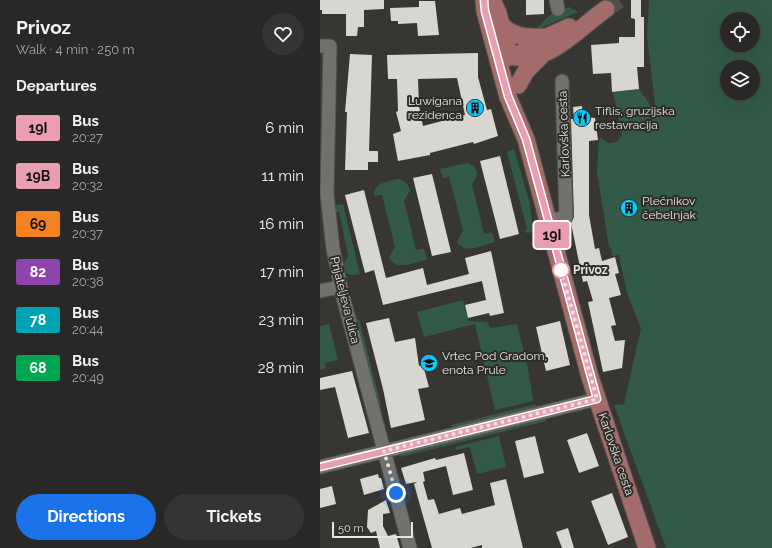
<!DOCTYPE html>
<html lang="en">
<head>
<meta charset="utf-8">
<style>
  :root { --surface:#292826; --page:#353432; --text:#f1f3f6; --muted:#a5a6a7; --line:#454443; --accent:#1a73e8 }
  body { margin:0; font-family:Raleway,sans-serif; background:var(--page); color:var(--text); height:100vh; display:flex; flex-direction:column; font-size:15px; white-space:nowrap }
  * { box-sizing:border-box; margin:0 }
  p { font-size:13px; color:var(--muted) }
  .icon { flex:none; width:22px; height:22px; fill:none; stroke:currentColor; stroke-width:2; stroke-linecap:round; stroke-linejoin:round }
  .map { position:relative; flex:1; overflow:hidden }
  .sheet { display:flex; flex-direction:column; background:var(--surface); width:320px }
  .sheet>* { flex:none }
  .badge { padding:0 8px; border-radius:3px; font-size:14px; line-height:26px }
  .fabs { position:absolute; left:400px; top:12px; display:grid; gap:8px }
  .fabs a { display:grid; place-items:center; width:40px; height:40px; border-radius:50%; background:var(--surface); box-shadow:0 4px 16px #0002,0 0 0 1px var(--line); font-size:20px }
  .scale { position:absolute; left:12px; bottom:10px; width:81px; box-sizing:border-box; padding-left:4px; border:2px solid #e6e5e3; border-top:0; font-size:11px; line-height:14px; white-space:nowrap; color:#e6e5e3; -webkit-text-stroke:3px #2d2c28; paint-order:stroke }
  .you { position:absolute; width:20px; height:20px; margin:-10px; border:3px solid #fff; border-radius:50%; background:#1a73e8; box-shadow:0 0 0 6px #1a73e833 }
  .map>.badge { position:absolute; translate:-50% -50%; box-shadow:0 0 0 2px #fff }
  h2 { padding:0 16px; font-size:15px; line-height:36px }
  .round { display:grid; place-items:center; flex:none; width:42px; height:42px; border-radius:21px; background:var(--page) }
  .headline { display:flex; align-items:center; justify-content:space-between; height:68px; padding:0 16px }
  h1 { font-size:19px; font-weight:700; line-height:30px }
  .primary-button { display:flex; gap:8px; margin-top:auto; padding:8px 16px }
  .primary-button a { flex:1; height:46px; border-radius:24px; background:var(--accent); color:#fff; font-size:16px; font-weight:700; line-height:46px; text-align:center }
  .primary-button a+a { background:var(--page); color:var(--text) }
  ul { padding:0; list-style:none }
  li { display:flex; align-items:center; gap:12px; height:48px; padding:0 16px }
  li div { flex:1 }
  li b { display:block; font-size:15px }
  li em { font-style:normal }
  li .badge { min-width:44px; font-weight:700; text-align:center }
  main { display:flex; flex:1; min-height:0 }
  .map>svg:first-child { display:block }
  .green { fill:#335a47; fill-rule:evenodd }
  .building { fill:#d7d6d1; fill-rule:evenodd }
  .lines { fill:none; stroke-linecap:round; stroke-linejoin:round }
  .major-tunnel { stroke:#51504d; stroke-width:17; stroke-dasharray:17 8; stroke-linecap:butt }
  .minor-casing { stroke:#52524e; stroke-width:15 }
  .major-casing { stroke:#52524e; stroke-width:19 }
  .minor { stroke:#72716d; stroke-width:13 }
  .major { stroke:#a36c6a; stroke-width:17 }
  .line-casing { stroke:#fff; stroke-width:9 }
  .line { stroke:#ea9eb4; stroke-width:6 }
  .walk { stroke:#e6e5e3; stroke-width:4; stroke-dasharray:0 7.2 }
  .stop-dot { fill:#fff; stroke:#ea9eb4; stroke-width:2 }
  .labels { text-anchor:middle; dominant-baseline:central; stroke-width:4; stroke-linejoin:round; paint-order:stroke }
  .poi-label { font-size:12px; fill:#e6e5e3; stroke:#2d2c28; text-anchor:start }
  .street-label { font-size:12px; fill:#e6e5e3; stroke:#2d2c28 }
  .stop-label { font-size:12px; font-weight:bold; fill:#e6e5e3; stroke:#2d2c28; text-anchor:start }
</style>
</head>
<body>
<main>
<section class="sheet">
<div class="headline"><div><h1>Privoz</h1><p>Walk · 4 min · 250 m</p></div><a class="round"><svg class="icon" aria-label="heart" viewBox="0 0 24 24"><path d="M12 20l-8-8c-3-5 5-10 8-4 3-6 11-1 8 4z"/></svg></a></div>
<h2>Departures</h2>
<ul>
<li><span class="badge" style="background:#ea9eb4;color:#111">19I</span><div><b>Bus</b><p>20:27</p></div><em>6 min</em></li>
<li><span class="badge" style="background:#ea9eb4;color:#111">19B</span><div><b>Bus</b><p>20:32</p></div><em>11 min</em></li>
<li><span class="badge" style="background:#f58220;color:#111">69</span><div><b>Bus</b><p>20:37</p></div><em>16 min</em></li>
<li><span class="badge" style="background:#8e44ad;color:#fff">82</span><div><b>Bus</b><p>20:38</p></div><em>17 min</em></li>
<li><span class="badge" style="background:#00a3b4;color:#fff">78</span><div><b>Bus</b><p>20:44</p></div><em>23 min</em></li>
<li><span class="badge" style="background:#00a651;color:#fff">68</span><div><b>Bus</b><p>20:49</p></div><em>28 min</em></li>
</ul>
<div class="primary-button"><a>Directions</a><a>Tickets</a></div>
</section>
<div class="map">
<svg width="452" height="548" viewBox="0 0 452 548">
  <rect width="100%" height="100%" fill="#373632"/>
  <path class="green" d="M329,0H452V548H346L294,405L304,404L321,328L307,293L299,255L292,256L291,247H289L277,172L279,140L281,138C289,146 298,144 302,134L293,92L319,89L331,106L335,105L327,35ZM407,19H433V45H407ZM407,67H433V93H407Z
    M249,7L258,12L215,30L230,15Z
    M194,149L210,204L213,232L207,233L204,231L207,229L187,152Z
    M147,163L154,166L158,174L152,184L164,234L172,232L175,242C163,245 145,255 137,242L143,230L129,177L123,178L120,169Z
    M77,179C85,180 88,183 90,191L84,200L96,250L104,249L107,260C95,262 75,272 69,257L75,247L62,195L54,196C53,183 67,182 77,179Z
    M23,204L40,274L33,275L27,274L22,267L28,256L19,212L12,213L11,206Z
    M143,300L148,321L167,322L170,328L197,324L208,368L213,401L175,410L155,324L104,337L97,312Z
    M39,319L61,405H58L36,320Z
    M9,324L18,360L5,363L6,368L0,370V326Z
    M216,404V406L207,410L132,428L131,425Z
    M226,418L227,421L81,457L80,454Z
    M179,436L186,467L157,474L150,447L136,450L135,447Z"/>
  <path class="building" d="M0,0H64V9L44,10V27H38L37,36H26V14H2V10H0Z
    M206,0H224V14L206,15Z
    M311,0H321V17H324V67H317L319,89L292,92L291,73L273,74L271,45L299,43V37H315V19L311,18Z
    M99,1H115L119,35L98,36L97,23L78,24V21H71L70,8L99,7Z
    M158,53V77L167,110L171,109L178,136L154,144L153,142L110,153V155L78,161L73,134L81,131L76,112L78,111L77,79H68L67,55ZM137,78L145,115L103,126L99,106L98,79Z
    M30,54L52,55L49,151H58V162H48V170H25L27,112H25Z
    M262,106L263,117L275,118L278,140L269,141V215L275,249L279,248L282,261L295,257L299,273L295,274L301,295L289,298L296,325L291,326L295,341L305,340L302,368L283,372L268,302L273,301L267,281L263,282L251,223L254,217L251,119H254L253,107Z
    M180,156L199,234L180,239L160,161Z
    M112,174L131,252L112,256L93,178Z
    M44,190L66,278L103,268L107,285L149,274L145,258L171,251L184,313L170,316L169,313L148,318L145,305L166,300L162,281L63,305L54,270L45,273L25,195Z
    M69,318L75,342L95,338L99,366L103,365L109,387L98,389L105,420L71,428L63,389L46,323Z
    M240,321L250,365L226,371L216,327Z
    M32,371L49,433L28,438L15,387L0,390V378Z
    M267,433L279,466L259,473L247,440Z
    M215,436L224,473L204,478L195,441Z
    M144,453L153,490L133,495L126,466L103,472L105,481L103,482L108,500L114,499L119,514L140,508L142,514L175,505L170,483L186,479L203,548H162V545L151,548H112L94,484L97,482L86,484L81,468L115,458L116,460Z
    M58,474L59,478H61L64,489L44,495L40,479Z
    M12,486L16,504L0,508V489Z
    M292,493L308,537L288,545L271,501Z
    M66,500L70,513L63,514V526L68,536L76,534L80,548H60L56,531L51,533L47,527L48,510Z
    M248,528L254,548H242L236,532Z"/>
  <g class="lines">
    <path class="major-tunnel" d="M286,9L299,0"/>
    <defs>
      <path id="minor" d="M236,0L238,9
        M0,46H10L7,194L13,249L23,297L90,548
        M228,221L246,217L242,81
        M0,291L20,287
        M0,467L277,399"/>
      <path id="major" d="M164,0L165,11L188,97L206,139L270,377L327,548
        M173,2L178,13L190,57
        M182,26C196,38 209,38 227,37
        M182,48C215,79 259,27 286,9
        M195,57L227,37L249,27
        M198,85L206,71L221,56"/>
    </defs>
    <use href="#minor" class="minor-casing"/>
    <use href="#major" class="major-casing"/>
    <use href="#minor" class="minor"/>
    <use href="#major" class="major"/>
  </g>
  <g class="lines">
    <defs>
      <path id="line" d="M0,467L277,399L206,139L188,96L165,11L164,0"/>
    </defs>
    <use href="#line" class="line-casing"/>
    <use href="#line" class="line"/>
    <path class="walk" d="M76,493L64,451L277,399L239,263L241,270"/>
  </g>
  <defs>
    <symbol id="building-disc" viewBox="-11 -11 22 22"><circle r="9.5" fill="#0acafa" stroke="#2d2c28"/><path d="M-4-6H4V6H1V3H-1V6H-4ZM-2.5-4.3h1.7v1.8h-1.7ZM.8-4.3h1.7v1.8H.8ZM-2.5-1h1.7V.8h-1.7ZM.8-1h1.7V.8H.8Z" fill="#111"/></symbol>
    <symbol id="restaurant-disc" viewBox="-11 -11 22 22"><circle r="9.5" fill="#0acafa" stroke="#2d2c28"/><path d="M-5-6h1v4h1v-4h1v4h1v-4h1v5L-1.5 .5V6h-2V.5L-5-1ZM5-6V6H3V1.5H1.5Q1.5-4 5-6Z" fill="#111"/></symbol>
    <symbol id="school-disc" viewBox="-11 -11 22 22"><circle r="9.5" fill="#0acafa" stroke="#2d2c28"/><path d="M0-5L7-2L0 1L-7-2ZM-4 1L0 2.5L4 1V4Q0 6-4 4Z" fill="#111"/></symbol>
  </defs>
  <g fill-rule="evenodd">
    <use href="#building-disc" x="145" y="98" width="20" height="20"/>
    <use href="#restaurant-disc" x="252" y="108" width="20" height="20"/>
    <use href="#building-disc" x="299" y="198" width="20" height="20"/>
    <use href="#school-disc" x="99" y="353" width="20" height="20"/>
  </g>
  <circle class="stop-dot" cx="241" cy="270" r="8"/>
  <g class="labels">
    <g class="poi-label">
      <text x="142" y="101" text-anchor="end">Luwigana<tspan x="142" dy="14">rezidenca</tspan></text>
      <text x="275" y="111">Tiflis, gruzijska<tspan x="275" dy="14">restavracija</tspan></text>
      <text x="322" y="201">Plečnikov<tspan x="322" dy="14">čebelnjak</tspan></text>
      <text x="122" y="356">Vrtec Pod Gradom,<tspan x="122" dy="14">enota Prule</tspan></text>
    </g>
    <g class="street-label">
      <text transform="translate(244 134) rotate(-92)">Karlovška cesta</text>
      <text transform="translate(25 300) rotate(76)">Prijateljeva ulica</text>
      <text transform="translate(296 454) rotate(71)">Karlovška cesta</text>
    </g>
    <g class="stop-label">
      <text x="253" y="270">Privoz</text>
    </g>
  </g>
</svg>
<div class="fabs">
<a><svg class="icon" aria-label="locate" viewBox="0 0 24 24"><circle cx="12" cy="12" r="6"/><path d="M12 2v4M12 18v4M2 12h4M18 12h4"/></svg></a>
<a><svg class="icon" aria-label="layers" viewBox="0 0 24 24"><path d="M12 4l9 5-9 5-9-5zM3 14l9 5 9-5"/></svg></a>
</div>
<div class="scale">50 m</div>
<div class="you" style="left:76px;top:493px"></div>
<b class="badge" style="left:232px;top:235px;background:#ea9eb4;color:#111">19I</b>
</div>
</main>
</body>
</html>
